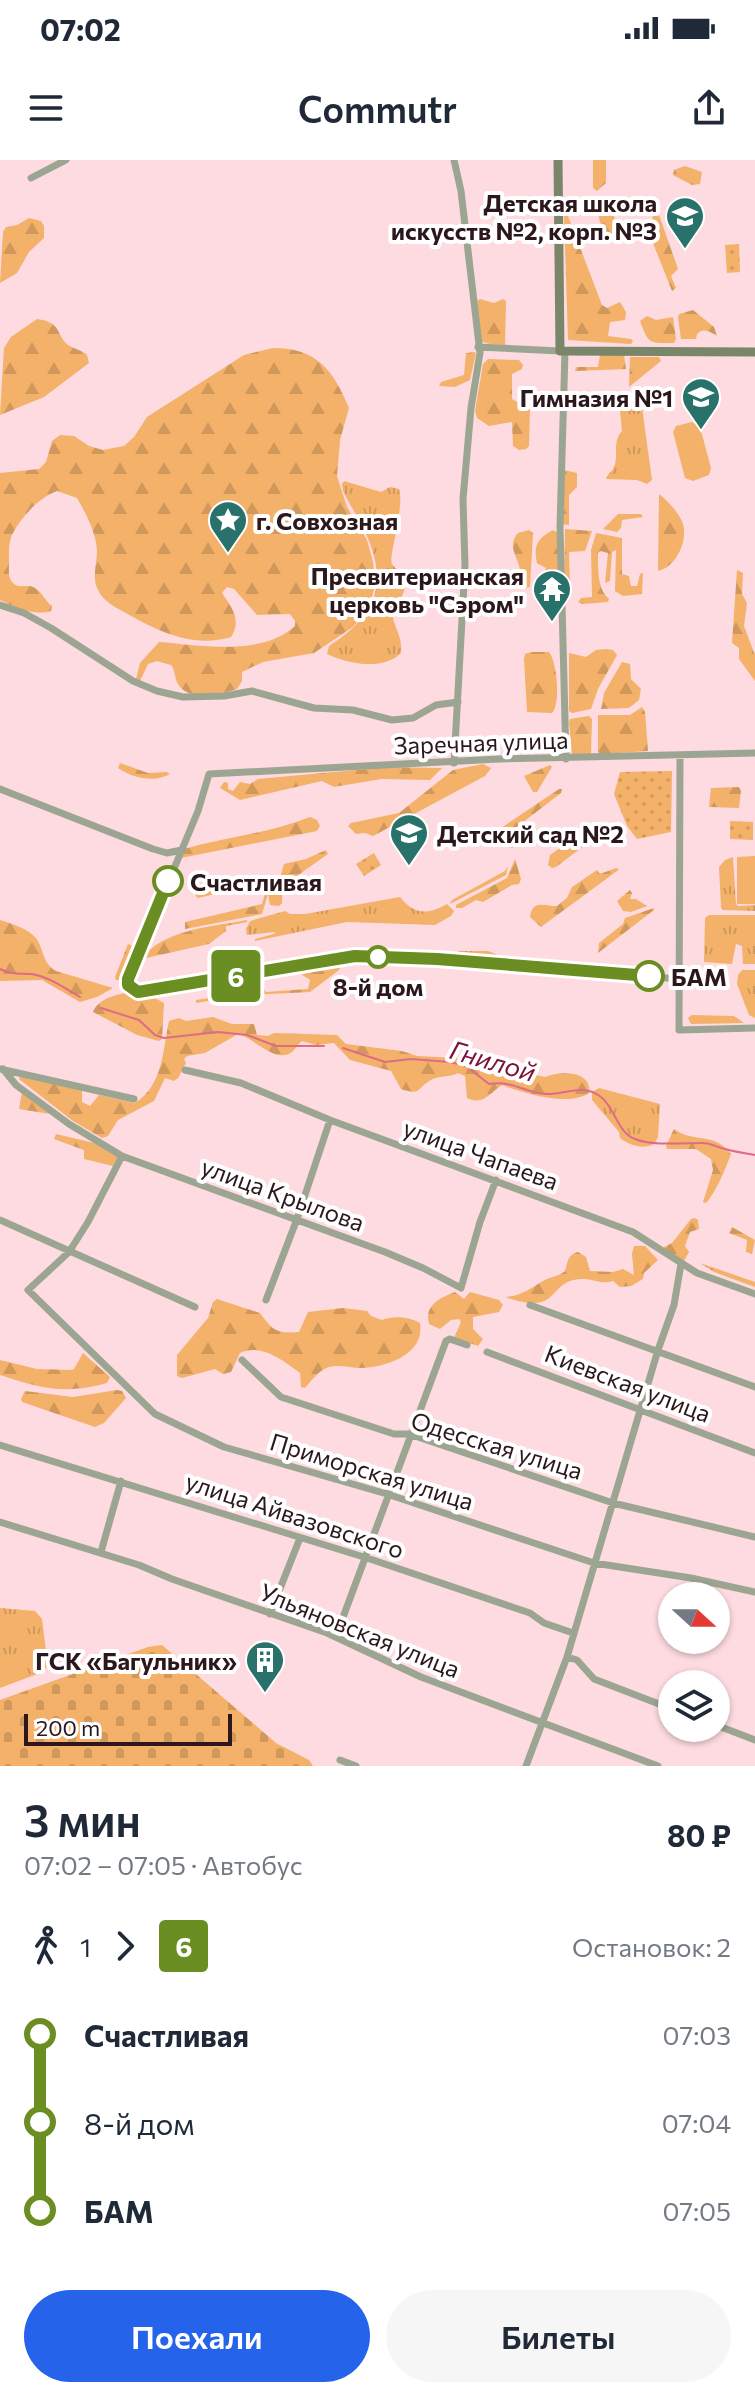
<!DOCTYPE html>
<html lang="ru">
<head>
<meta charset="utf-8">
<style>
  :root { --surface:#fff; --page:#f6f6f7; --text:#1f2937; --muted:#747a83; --accent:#2563eb }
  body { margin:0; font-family:Commissioner,sans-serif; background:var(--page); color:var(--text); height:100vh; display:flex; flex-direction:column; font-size:30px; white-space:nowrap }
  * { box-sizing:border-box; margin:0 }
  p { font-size:26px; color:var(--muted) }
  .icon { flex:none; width:44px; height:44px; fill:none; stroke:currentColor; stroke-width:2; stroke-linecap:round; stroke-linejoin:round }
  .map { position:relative; height:1606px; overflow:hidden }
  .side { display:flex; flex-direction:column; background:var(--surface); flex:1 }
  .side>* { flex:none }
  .badge { padding:0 16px; border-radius:6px; font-size:28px; line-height:52px }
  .needle { width:52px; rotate:111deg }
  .fabs { position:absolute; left:658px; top:1422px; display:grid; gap:16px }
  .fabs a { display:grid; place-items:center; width:72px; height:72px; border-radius:50%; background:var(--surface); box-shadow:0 2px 6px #0004; font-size:40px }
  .scale { position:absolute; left:24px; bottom:20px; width:208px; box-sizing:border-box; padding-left:8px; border:4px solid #2c181c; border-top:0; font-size:22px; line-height:28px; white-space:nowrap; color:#2c181c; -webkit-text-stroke:6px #fff; paint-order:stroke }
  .map>.badge { position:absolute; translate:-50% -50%; box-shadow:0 0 0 4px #fff }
  .legs { display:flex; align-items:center; gap:12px; height:88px; padding:0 24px; font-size:26px }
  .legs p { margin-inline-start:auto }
  .head { display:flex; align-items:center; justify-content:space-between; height:136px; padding:0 24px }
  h1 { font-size:44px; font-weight:600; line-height:60px }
  .cta { display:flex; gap:16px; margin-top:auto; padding:16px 24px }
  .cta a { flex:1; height:92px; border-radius:48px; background:var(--accent); color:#fff; font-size:32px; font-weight:600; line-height:92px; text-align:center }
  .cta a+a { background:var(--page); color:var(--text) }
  ul { padding:0 24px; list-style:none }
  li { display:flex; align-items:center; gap:28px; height:88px; font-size:30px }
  li i { display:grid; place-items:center; width:12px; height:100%; margin:0 10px; background:currentColor }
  li i::after { content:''; width:20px; height:20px; margin:-10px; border:6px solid; border-radius:50%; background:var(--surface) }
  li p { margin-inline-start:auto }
  li:first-child i { background:linear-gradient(#0000 50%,currentColor 0) }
  li:last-child i { background:linear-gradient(currentColor 50%,#0000 0) }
  .status { display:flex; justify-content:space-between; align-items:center; height:56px; padding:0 40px; background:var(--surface); direction:ltr }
  .status svg { height:22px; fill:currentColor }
  header { display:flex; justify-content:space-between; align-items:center; height:104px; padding:0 24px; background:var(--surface); font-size:36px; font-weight:600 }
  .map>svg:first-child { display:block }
  .grass { fill:url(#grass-tufts) }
  .forest { fill:url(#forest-firs) }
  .cemetery { fill:url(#cemetery-stones) }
  .park { fill:url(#park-dots) }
  .pitch { fill:#f3b169 }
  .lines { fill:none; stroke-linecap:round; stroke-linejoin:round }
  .stream { stroke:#de6c87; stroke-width:2 }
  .street { stroke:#9ca592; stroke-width:7 }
  .secondary { stroke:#7a866a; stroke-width:9 }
  .line-1-casing { stroke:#fff; stroke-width:18 }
  .line-1 { stroke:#6b8e23; stroke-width:12 }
  .stop-1-dot { fill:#fff; stroke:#6b8e23; stroke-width:4 }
  .labels { text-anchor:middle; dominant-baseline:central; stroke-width:8; stroke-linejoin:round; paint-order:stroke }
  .poi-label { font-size:24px; font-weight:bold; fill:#2c181c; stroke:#fff; text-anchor:end }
  .street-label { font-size:24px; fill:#2c181c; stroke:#fff }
  .stop-label { font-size:24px; font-weight:bold; fill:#2c181c; stroke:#fff; text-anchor:start }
  .water-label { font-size:26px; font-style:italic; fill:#7a1136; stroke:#fff }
</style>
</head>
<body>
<div class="status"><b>07:02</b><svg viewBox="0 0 49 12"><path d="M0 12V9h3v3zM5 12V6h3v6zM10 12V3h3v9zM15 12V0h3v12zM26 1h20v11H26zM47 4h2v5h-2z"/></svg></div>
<header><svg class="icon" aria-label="menu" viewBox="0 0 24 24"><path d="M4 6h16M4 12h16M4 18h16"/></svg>Commutr<svg class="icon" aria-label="share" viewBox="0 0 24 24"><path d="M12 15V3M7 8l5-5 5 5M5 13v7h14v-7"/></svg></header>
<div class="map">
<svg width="755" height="1606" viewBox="0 0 755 1606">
  <defs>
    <pattern id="grass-tufts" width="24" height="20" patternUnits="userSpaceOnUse" patternTransform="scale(2)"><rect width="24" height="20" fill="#f3b169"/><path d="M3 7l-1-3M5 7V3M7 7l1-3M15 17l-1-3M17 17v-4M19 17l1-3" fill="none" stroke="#d0985a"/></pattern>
    <pattern id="forest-firs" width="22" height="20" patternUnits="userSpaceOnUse" patternTransform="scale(2)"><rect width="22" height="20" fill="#f3b169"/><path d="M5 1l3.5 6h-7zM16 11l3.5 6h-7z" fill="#d0985a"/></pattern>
    <pattern id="cemetery-stones" width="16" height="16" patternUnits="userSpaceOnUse" patternTransform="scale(2)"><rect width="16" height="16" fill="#f3b169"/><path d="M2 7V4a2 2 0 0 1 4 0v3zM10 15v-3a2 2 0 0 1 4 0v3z" fill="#d0985a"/></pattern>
    <pattern id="park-dots" width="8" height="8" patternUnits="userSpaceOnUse" patternTransform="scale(2)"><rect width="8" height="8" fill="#f3b169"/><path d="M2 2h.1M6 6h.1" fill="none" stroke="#d0985a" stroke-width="1.8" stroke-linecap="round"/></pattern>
  </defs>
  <rect width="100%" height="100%" fill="#fddbe0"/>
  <path class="grass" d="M474,192L476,193L470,220L455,227L439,226L441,222L464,215L466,193Z
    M639,225L652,320L647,324L637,320L606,319C607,315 611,312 613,309C620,297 611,283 622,271L620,251C630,243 630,233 639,225Z
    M344,321L381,332L390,327L399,329C405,347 388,397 392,404C395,409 402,412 405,417C407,439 395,440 393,454C392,465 403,475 401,493C383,511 348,504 327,494L329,486C370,460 389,431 369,381C363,364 351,348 343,331L342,324Z
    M733,697L736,744L738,746L755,745V751L723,750L721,748L719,707L725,700Z
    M275,715L276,720L198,738L195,735V725L220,718L227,725Z
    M400,737C414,755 428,755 447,744L454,751L451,756L435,765L347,762L255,781V779L274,774L275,772L247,775L246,769L250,761L285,751L290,754H305Z
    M709,755H755V804H743L742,786L736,784L732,804L704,802L705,758Z
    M459,791H488L508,799L507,802L455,797V793Z
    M742,810H755V858L749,855L737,824L738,815Z
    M692,855L734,856L744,863L691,864L688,858Z
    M599,928L660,944L658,977L654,984C643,990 629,985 620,978L619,972L592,940V932Z
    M700,1103L755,1122V1127L714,1112Z
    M0,1448L35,1451L42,1459L48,1506L40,1513L0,1528Z"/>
  <path class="forest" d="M593,0H606V23L597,31L593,28Z
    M685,6L702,12L700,24L692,25L673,15L674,10Z
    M620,40L621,43L613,48L612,51L620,74L607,80C603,68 594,53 600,42Z
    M655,51L658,52L678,109L671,116L676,128L672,131L645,63L652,59Z
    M564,53L568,56L602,145L607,148L620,142L626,152L625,160L610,162L608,176L631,179L633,181L631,184L568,180Z
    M29,58L41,61L44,66V78L29,92L17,113L0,123L3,72L6,67L17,65Z
    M480,139L494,143L503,139L506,141L505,185L490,184L480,181L477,141Z
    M693,150L714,167L717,176C710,172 704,167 697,174L696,179H681L678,157L679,154Z
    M647,156L656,160L673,157L676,179L674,183C649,183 649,185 640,161Z
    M37,159C62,162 56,175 68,185C74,189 82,190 87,195L89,203L44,237L0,255L4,188L11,177Z
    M273,188C317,188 333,210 349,248L340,280L337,316L347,347L367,380L373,402L375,425L369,449L353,467L314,493L263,502L242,512V521L237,529C222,534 188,542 178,524C174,518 176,512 171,505L157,501L148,504L140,521L136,519L140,503L159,482C199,485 261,497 295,466V461L290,454L257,455L234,429L227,427L222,433C232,448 242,460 231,477C192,489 156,470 124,452C113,446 102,440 97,428C92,416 97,403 97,391C96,372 86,354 77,338L57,331C40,337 22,356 13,373C8,382 9,394 9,404C9,410 8,417 12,422C19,430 27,423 35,428C42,432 45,441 52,446L51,451C35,456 15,448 0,440V313L39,309L46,302L52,281L60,275L74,276L89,286L103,290L124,286L134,277L147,257L244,195Z
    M600,195H624L626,209L575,211L576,207H598Z
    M630,197H659L661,201L629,227Z
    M488,199L519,200L523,205L522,209L512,214V239L530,249L529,286L526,289L519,290L513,286L512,262L489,266L477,258L475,251L483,204Z
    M564,310L577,313V327L569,335V365L562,364Z
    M659,334C667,340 680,354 683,364C688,381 676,407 658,411Z
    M618,354H641L643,357L622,360L621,368L617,372L603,369Z
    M565,369L592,371L585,391L569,392L570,429L566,432L564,430Z
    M529,370L533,373L530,427L515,429L511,425C514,422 517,419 519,415C524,403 504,388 518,373Z
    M553,370L558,373L559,435L542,436C536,427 543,417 546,408L537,403C533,385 538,378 553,370Z
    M596,373L622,378V414L629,416L631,426H637L640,414L643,413L642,434L623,436L615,431L616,390L612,392L610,421L605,423L608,393L600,391L598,393C598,409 597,429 609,439L608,442L582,444L578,442L581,438L592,437L591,390Z
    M737,410L743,413L742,434L747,443L744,466L755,495V521L739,499V488L732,483Z
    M606,489L613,490L617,495L598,529L591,549L572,553L569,551V493L586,497L596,490Z
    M531,492H549C557,502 561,543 552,553L527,552L524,499L525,494Z
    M622,502L630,504L631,519L641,529L639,540L629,548L601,549L604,533Z
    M642,547L645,552L648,591L601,594L598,592V555H630Z
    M589,556L592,559L591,594H572L569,562L570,559Z
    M120,603L148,613L167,612L170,614C155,623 132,618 118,608Z
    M483,604L491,608L485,616L373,676L365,673L356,674L348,666L351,663L399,653L453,610Z
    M550,605L552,607L537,632H533L524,616Z
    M388,607L442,608L430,620L381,619L334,627L322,621L240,640L220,628L224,622L228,623V629L233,631L240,622L250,624L258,619Z
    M739,627L741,631L739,648L709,647L711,628Z
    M559,629H562L561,633L509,673L513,688L505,686L501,668Z
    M310,657L317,660L320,666L317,671L181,698L184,689C226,677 270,673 310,657Z
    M600,670L602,669V672L556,707L552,708L548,705L550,695L574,678L579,682Z
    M326,690L328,694L287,723L282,728V743L279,746L270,745L268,734L262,754L185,769V762L262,744C267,729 262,729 279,721L284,704L306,699Z
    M515,699L521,719L519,724L512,725L483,742L476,740L462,748H456V745L507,718Z
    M508,706L506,715L450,744L452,740L505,711Z
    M616,708L619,709L617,711L541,767L530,757C532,739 545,746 557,746L567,738L572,727L597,710L600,714Z
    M630,730L632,733L630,739H636L647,746L631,752L623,751L617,741Z
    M654,748V750L598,793L599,783L623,764L625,758Z
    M0,760C12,764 27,768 36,778C44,789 42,803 56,811L113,828L97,837L80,842L42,820L0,821Z
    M247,760V762L226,766V771L209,784L146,798L145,794C172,768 212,767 247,760Z
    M128,784L138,788L125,820H116L115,817Z
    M342,802L339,810L310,832L246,835L196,843V840L216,837L220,831L256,822L260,823L266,832L308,829L310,820L301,814L321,809L322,803Z
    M129,833L151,836L164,843L162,879L159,881L137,875L93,852C98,839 116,834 129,833Z
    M213,857L232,864H254L257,875L268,876L274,873L337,875L346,884L402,891L417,896L456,898L545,917C560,911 592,910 589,933C569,947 523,933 502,925C489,933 484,946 467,938L465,916L458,913C449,918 439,915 431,920C416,928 422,936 401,929L391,911L350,900L334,883L316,885L302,881C298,884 296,888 293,891C277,906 253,877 238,874L205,893L187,896L184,899L186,903L178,918L174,921L165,918L154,941L118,960L108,976L102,978L73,961L19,919L21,915L82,930V942L90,946L99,935L135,943C163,926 163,889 169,861L179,858L186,861Z
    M22,932L50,954L19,949Z
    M674,969C695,984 714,971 731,994C725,1010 716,1032 706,1043L703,1042L713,1010L711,999L696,989H667L666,986Z
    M56,974L94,983L118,997L113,1006L84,999V990L54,979Z
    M695,1058L698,1060L699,1069L690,1072L685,1086L689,1092L684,1101L664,1091V1087L672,1083L691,1059Z
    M732,1067L755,1080L752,1094L746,1092L747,1080L729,1073Z
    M634,1086H645L658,1100L644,1113L643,1119L631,1126L620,1127L613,1121C600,1125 593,1118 581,1119C545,1121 563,1157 505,1137C524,1136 531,1127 547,1119C554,1116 559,1116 565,1111C568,1102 567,1095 578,1092L586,1097L590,1111L613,1112L623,1109L634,1115L632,1094Z
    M455,1132L464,1139L470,1132L499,1140L503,1145L499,1152L473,1157V1169L483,1179L478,1186L454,1178L461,1162L459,1159L451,1160L440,1169L429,1164C424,1145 440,1138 455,1132Z
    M217,1139L260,1153C272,1169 275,1174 299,1172L308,1152L343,1148L367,1151L371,1156L382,1160C393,1155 411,1157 420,1163C425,1195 386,1207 361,1208C350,1208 340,1204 329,1207C319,1210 312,1220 305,1228L301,1227L300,1213C283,1201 262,1183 240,1193L231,1212L223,1214L215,1209L182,1218L177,1216V1195L208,1158L213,1142Z
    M83,1193L110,1217L107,1223C65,1235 40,1228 0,1215V1200L37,1209L71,1210L74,1209Z
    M117,1230L122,1231L126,1238L104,1263L95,1267L22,1242L21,1239L25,1231L73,1237Z"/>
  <path class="cemetery" d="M162,1485L276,1583L309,1600L313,1606H0V1540L148,1487Z"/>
  <path class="park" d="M739,84L740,112L727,113L725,85Z
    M672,611L671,672L637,679L627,666L614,634L620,612Z
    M730,661L753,662V680L730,679Z
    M374,693L381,705L364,716L356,704Z"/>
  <path class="pitch" d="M692,262L700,267L711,308L709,315L693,321L685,318L673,272L676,266Z
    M755,696V744H737V697Z"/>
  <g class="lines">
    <path class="stream" d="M0,809C11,815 21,813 32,814C50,817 64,828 80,837
      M101,848L139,860L155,875L164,878L218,872L247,875L276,886H324
      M343,888L385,902L411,899L450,902L466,906L489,924C515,920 526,934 548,934C566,934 584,923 601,937C615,948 617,972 635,979C652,986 683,983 701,983C709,982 717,987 725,989C735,992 745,993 755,995"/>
    <path class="street" d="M454,0L461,31L480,193L471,248L463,339L465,406L454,603
      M31,18L66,0
      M478,187L560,191
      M565,191L560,367L566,599
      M0,445L24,453L51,468L133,521L157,531L183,537L224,536L252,531L314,548L353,550L392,560L413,558L436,545L458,542
      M680,596L679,870L755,868
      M0,629L153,689L167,693L182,690
      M678,819L437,799L355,796L143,832L130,828L128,819L198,651L209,614L499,599L755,593
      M0,909L134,939
      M3,909L16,925L69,964L122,996L385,1092L423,1108L461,1128L480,1062L496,1020
      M185,910L241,923L330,960L633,1072L697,1113L755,1134
      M122,996L88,1062L69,1092L28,1130L155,1254L224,1287L387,1334L594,1403L691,1418L755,1432
      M0,1060L195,1147
      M266,1140L297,1059L330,960
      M530,1145L755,1227
      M487,1192L755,1293
      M242,1200L281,1237L394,1274H409L613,1343L755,1377
      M0,1285L367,1398L530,1453L544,1463L573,1473
      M0,1362L139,1405L172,1419L327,1473L421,1517L658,1606
      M101,1392L121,1321
      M270,1454L300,1378
      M336,1476L446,1181L450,1179L467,1185
      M567,1497L577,1500L594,1519L672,1549
      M716,1565L755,1580
      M340,1600L356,1606
      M526,1606L567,1497L658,1190L674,1145L681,1104"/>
    <path class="secondary" d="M558,0L560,191L755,192"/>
  </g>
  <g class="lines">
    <defs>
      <path id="line-1" d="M168,721L128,819V825L138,832L355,796L437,799L649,816"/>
    </defs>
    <use href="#line-1" class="line-1-casing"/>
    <use href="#line-1" class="line-1"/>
  </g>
  <defs>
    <symbol id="school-pin" viewBox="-11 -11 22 30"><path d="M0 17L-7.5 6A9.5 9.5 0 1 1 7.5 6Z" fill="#29716b" stroke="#fff"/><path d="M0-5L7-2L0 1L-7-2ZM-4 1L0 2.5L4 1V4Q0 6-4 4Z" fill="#fff"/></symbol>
    <symbol id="sight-pin" viewBox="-11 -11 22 30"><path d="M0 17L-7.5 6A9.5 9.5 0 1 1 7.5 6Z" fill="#29716b" stroke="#fff"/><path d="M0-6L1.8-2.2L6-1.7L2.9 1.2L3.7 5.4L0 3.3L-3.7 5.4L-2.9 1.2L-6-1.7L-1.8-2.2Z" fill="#fff"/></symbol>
    <symbol id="temple-pin" viewBox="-11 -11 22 30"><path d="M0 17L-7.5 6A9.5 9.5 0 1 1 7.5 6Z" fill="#29716b" stroke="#fff"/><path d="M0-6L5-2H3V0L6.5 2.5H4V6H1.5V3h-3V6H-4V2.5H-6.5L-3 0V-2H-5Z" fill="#fff"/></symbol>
    <symbol id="building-pin" viewBox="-11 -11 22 30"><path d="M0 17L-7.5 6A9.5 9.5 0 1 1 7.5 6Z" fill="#29716b" stroke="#fff"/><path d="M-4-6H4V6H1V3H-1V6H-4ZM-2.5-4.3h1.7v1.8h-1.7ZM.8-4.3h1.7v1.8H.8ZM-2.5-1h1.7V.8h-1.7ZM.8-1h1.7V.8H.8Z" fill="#fff"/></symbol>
  </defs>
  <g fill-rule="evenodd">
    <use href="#school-pin" x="663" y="34" width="44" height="60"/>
    <use href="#school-pin" x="679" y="215" width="44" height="60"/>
    <use href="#sight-pin" x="206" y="338" width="44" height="60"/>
    <use href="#temple-pin" x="530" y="407" width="44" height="60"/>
    <use href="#school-pin" x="387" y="651" width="44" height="60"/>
    <use href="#building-pin" x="243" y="1478" width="44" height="60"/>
  </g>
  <g class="stop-1-dot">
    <circle cx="168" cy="721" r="14"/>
    <circle cx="378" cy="797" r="10"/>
    <circle cx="649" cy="816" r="14"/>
  </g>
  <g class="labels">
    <g class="poi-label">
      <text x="657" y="42">Детская школа<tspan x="657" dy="28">искусств №2, корп. №3</tspan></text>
      <text x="673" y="237">Гимназия №1</text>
      <text x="256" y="360" text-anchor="start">г. Совхозная</text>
      <text x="524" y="415">Пресвитерианская<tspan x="524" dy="28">церковь "Сэром"</tspan></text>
      <text x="437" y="673" text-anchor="start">Детский сад №2</text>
      <text x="237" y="1500">ГСК «Багульник»</text>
    </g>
    <g class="street-label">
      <text transform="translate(481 582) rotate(-2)">Заречная улица</text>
      <text transform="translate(481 994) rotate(20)">улица Чапаева</text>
      <text transform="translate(283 1034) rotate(20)">улица Крылова</text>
      <text transform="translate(628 1223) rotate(21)">Киевская улица</text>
      <text transform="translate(497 1285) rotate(17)">Одесская улица</text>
      <text transform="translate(372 1311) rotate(17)">Приморская улица</text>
      <text transform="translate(295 1355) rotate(18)">улица Айвазовского</text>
      <text transform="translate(360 1470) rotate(22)">Ульяновская улица</text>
    </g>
    <g class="stop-label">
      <text x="190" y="721">Счастливая</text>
      <text x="671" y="816">БАМ</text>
      <text x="378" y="826" text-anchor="middle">8-й дом</text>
    </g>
    <g class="water-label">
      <text transform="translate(493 900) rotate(16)">Гнилой</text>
    </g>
  </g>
</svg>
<div class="fabs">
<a><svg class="needle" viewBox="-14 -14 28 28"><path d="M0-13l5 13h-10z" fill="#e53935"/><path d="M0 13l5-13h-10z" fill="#747a83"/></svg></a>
<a><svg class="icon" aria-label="layers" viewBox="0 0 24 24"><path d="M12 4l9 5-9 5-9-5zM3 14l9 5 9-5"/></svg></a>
</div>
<div class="scale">200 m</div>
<b class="badge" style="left:236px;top:816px;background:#6b8e23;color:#fff">6</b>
</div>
<section class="side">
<div class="head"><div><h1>3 мин</h1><p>07:02 – 07:05 · Автобус</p></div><b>80 ₽</b></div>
<div class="legs"><svg class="icon" aria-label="walk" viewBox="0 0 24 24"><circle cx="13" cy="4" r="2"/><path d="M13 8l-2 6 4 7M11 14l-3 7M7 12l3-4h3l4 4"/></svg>1<svg class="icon" aria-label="forward" viewBox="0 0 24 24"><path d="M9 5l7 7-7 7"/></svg><b class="badge" style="background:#6b8e23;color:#fff">6</b><p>Остановок: 2</p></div>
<ul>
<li><i style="color:#6b8e23"></i><b>Счастливая</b><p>07:03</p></li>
<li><i style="color:#6b8e23"></i><span>8-й дом</span><p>07:04</p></li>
<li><i style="color:#6b8e23"></i><b>БАМ</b><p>07:05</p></li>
</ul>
<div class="cta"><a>Поехали</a><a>Билеты</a></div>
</section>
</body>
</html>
